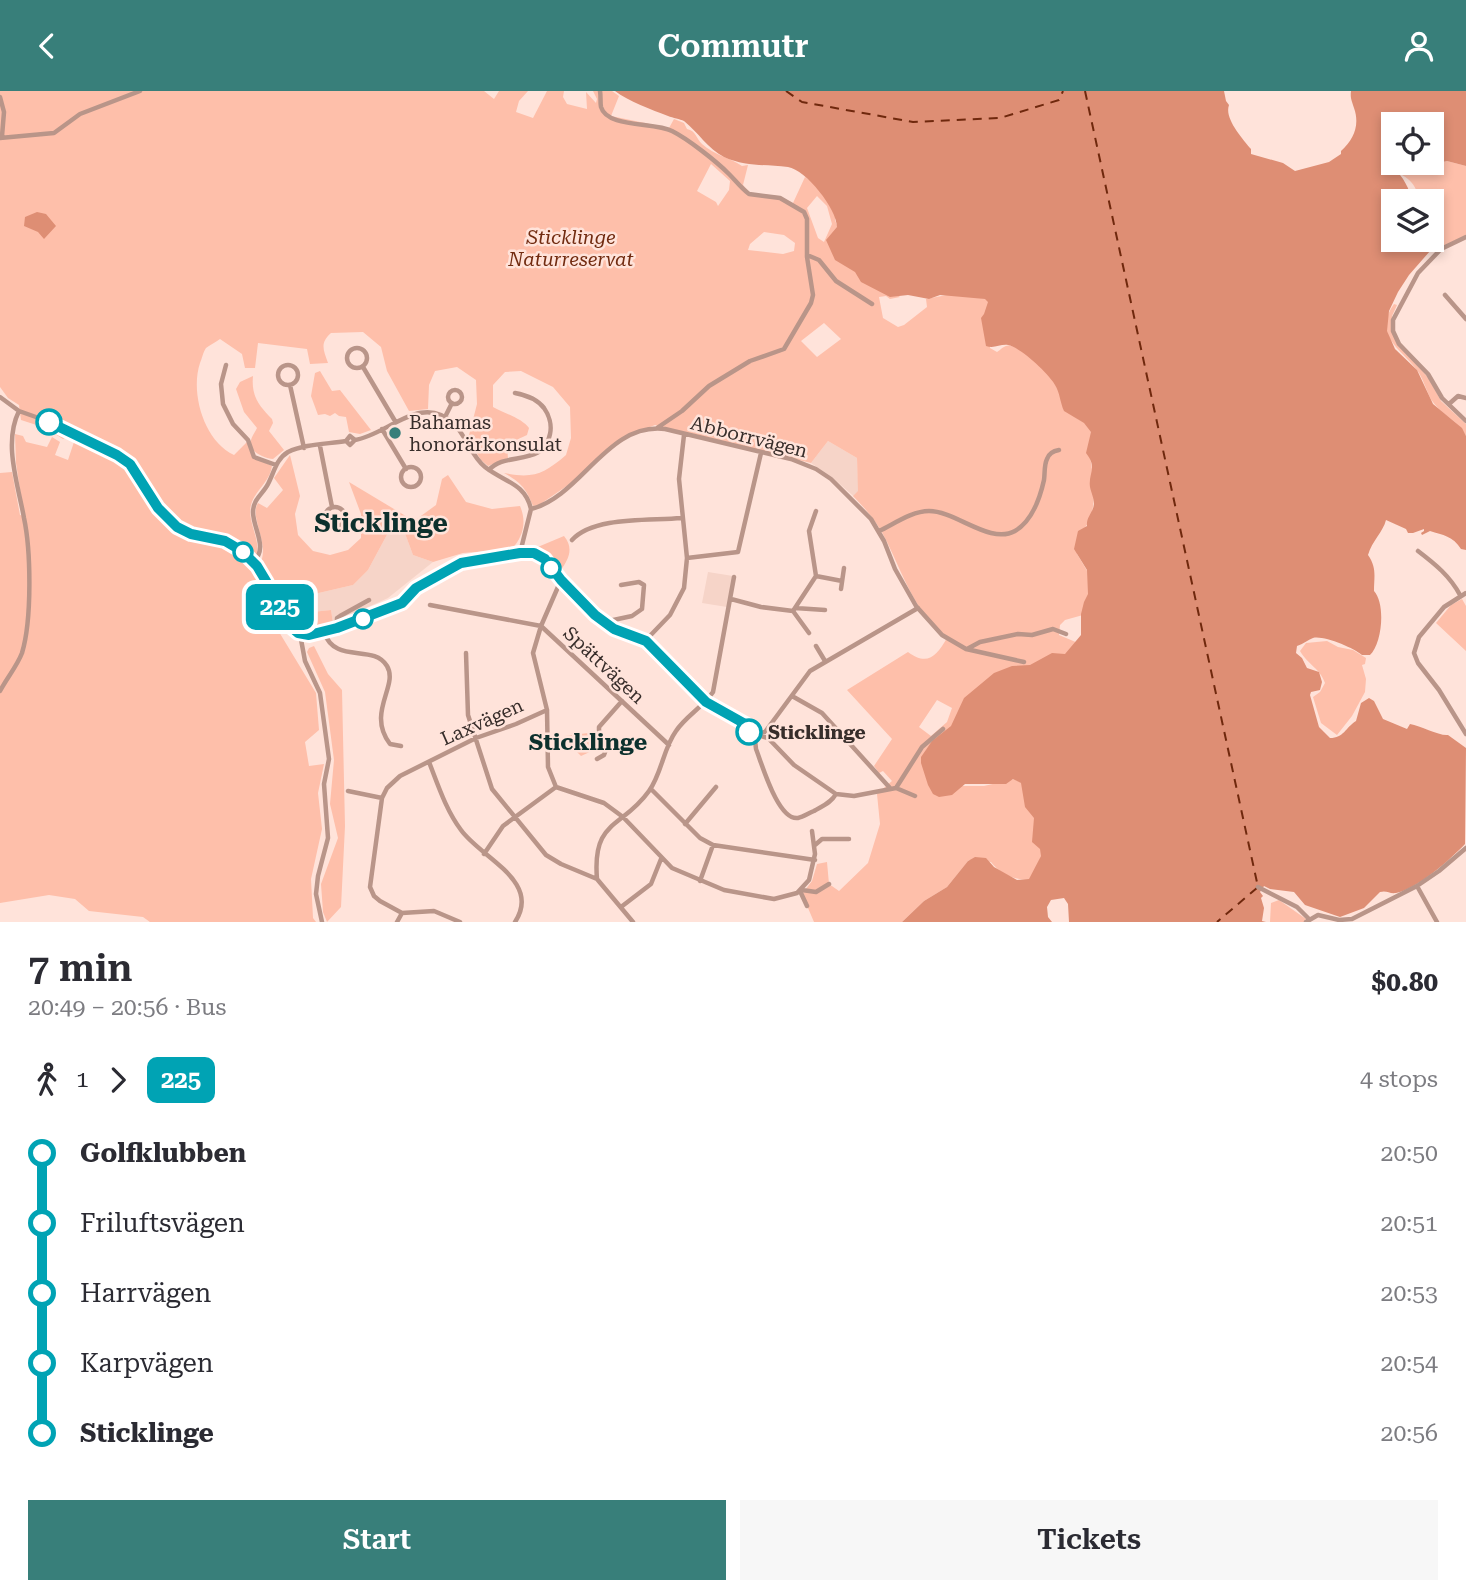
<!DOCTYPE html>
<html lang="en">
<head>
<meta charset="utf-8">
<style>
  :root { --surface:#fff; --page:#f7f7f7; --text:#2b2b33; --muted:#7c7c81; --accent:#387f7a }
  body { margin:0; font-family:"Roboto Serif",serif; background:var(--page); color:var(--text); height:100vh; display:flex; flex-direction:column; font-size:26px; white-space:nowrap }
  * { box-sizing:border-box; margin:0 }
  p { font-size:23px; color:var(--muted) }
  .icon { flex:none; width:38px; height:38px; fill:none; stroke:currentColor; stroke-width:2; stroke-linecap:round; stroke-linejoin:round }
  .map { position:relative; height:831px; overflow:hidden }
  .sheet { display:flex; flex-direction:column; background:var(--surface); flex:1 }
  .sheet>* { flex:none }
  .badge { padding:0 14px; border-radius:10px; font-size:24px; line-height:46px }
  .tools { position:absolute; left:1381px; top:21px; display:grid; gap:14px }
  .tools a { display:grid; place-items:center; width:63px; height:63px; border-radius:0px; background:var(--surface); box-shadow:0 4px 10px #0003; font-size:35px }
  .map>.badge { position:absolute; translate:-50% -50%; box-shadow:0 0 0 4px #fff }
  .legs { display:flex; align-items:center; gap:10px; height:77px; padding:0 28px; font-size:23px }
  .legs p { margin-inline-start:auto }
  .summary { display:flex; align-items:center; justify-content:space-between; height:119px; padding:0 28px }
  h1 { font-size:38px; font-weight:600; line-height:52px }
  .primary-button { display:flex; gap:14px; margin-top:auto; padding:14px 28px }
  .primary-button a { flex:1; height:80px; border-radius:0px; background:var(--accent); color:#fff; font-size:28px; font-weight:600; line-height:80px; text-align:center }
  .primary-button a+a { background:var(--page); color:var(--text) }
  ul { padding:0 28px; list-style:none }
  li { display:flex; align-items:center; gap:24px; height:70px; font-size:26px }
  li i { display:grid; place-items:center; width:10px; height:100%; margin:0 9px; background:currentColor }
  li i::after { content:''; width:18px; height:18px; margin:-9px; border:5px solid; border-radius:50%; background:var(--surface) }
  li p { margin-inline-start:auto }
  li:first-child i { background:linear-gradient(#0000 50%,currentColor 0) }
  li:last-child i { background:linear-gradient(currentColor 50%,#0000 0) }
  header { display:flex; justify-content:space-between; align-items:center; height:91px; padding:0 28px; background:var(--accent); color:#fff; font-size:32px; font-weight:600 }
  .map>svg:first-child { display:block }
  .built { fill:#f6d4c8 }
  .green { fill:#febfaa; fill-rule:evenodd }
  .water { fill:#de8e74; fill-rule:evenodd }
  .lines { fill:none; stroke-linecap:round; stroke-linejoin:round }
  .ferry { stroke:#6f280d; stroke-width:2; stroke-dasharray:9 7; stroke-linecap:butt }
  .minor { stroke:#b99589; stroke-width:4.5 }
  .line-1-casing { stroke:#fff; stroke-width:16 }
  .line-1 { stroke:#00a3b4; stroke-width:10 }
  .stop-1-dot { fill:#fff; stroke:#00a3b4; stroke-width:3.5 }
  .poi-dot { fill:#387f7a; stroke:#ffe3da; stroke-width:2.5 }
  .labels { text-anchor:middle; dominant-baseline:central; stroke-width:5; stroke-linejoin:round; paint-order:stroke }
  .park-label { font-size:19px; font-style:italic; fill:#722b10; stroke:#ffe3da }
  .poi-label { font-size:19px; fill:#372d2a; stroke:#ffe3da; text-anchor:start }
  .street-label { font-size:19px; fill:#372d2a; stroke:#ffe3da }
  .stop-label { font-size:19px; font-weight:bold; fill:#372d2a; stroke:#ffe3da; text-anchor:start }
  .quarter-label { font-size:23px; font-weight:bold; fill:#0c302d; stroke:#ffe3da }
  .district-label { font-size:26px; font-weight:bold; fill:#0c302d; stroke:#ffe3da }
</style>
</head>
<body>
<header><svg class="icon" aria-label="back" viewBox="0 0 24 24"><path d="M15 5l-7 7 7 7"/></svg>Commutr<svg class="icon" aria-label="person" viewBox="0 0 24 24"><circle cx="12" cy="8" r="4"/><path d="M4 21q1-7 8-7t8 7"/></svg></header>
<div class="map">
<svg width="1466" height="831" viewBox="0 0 1466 831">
  <rect width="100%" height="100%" fill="#ffe3da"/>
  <path class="built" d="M828,350L857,367L859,410L833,387L811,372Z
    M403,437L413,464L433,471L388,507L333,532L331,519L312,521L310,504L353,494L368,479L389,440Z
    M708,481L733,485L727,516L702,512Z"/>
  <path class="green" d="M0,0H484L494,8L499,0H528L519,10L516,21L533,27L547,0H564L563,6L567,13L587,18L586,1L596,12L597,8L593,0H612L619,5L611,25L669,37L674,28L684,32L687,38C696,40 696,47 702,53C714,64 731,67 742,75L748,74L743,94L750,102L778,105L793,112L805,86L817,95L836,123L835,129L838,137L832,150L900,206L890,208L886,205L879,206L883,227L898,236L904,234L927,216L926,208L952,203L988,208L990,257L997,261C1002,258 1005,253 1011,255C1023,257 1050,282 1056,292C1063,302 1067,316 1075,325C1080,332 1091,331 1093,343C1095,349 1090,357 1090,364C1093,387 1101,428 1078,443L1077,463L1089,483L1090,502L1083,524L1065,529L1060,534L1059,544L1078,552L1066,563C1038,581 936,638 925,661L961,695H984L1014,688L1022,692L1036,725L1044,758L1031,789C1015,789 1001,784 991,771L969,769L947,796L924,810L902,831H814L802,803L812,790L817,773L827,771L829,793L839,800L868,772L880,733L877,703L892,690L883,680L879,682L874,675L892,648L847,599L908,561C928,576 937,564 947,547C918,528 901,479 886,449C878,432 866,418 853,405L858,400L857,367L828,350L811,372L655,334L627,345L577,388L539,414L533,415C526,397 520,391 504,382C533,388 544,383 566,364L571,347L570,316L553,296L521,280L505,281L493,294V316C504,322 523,328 529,337L527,344C514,350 506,352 508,367L488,375L481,369L468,348L477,313L476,289L457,276L435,280L429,294L428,318L409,320L387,280L381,256L363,241L331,242C320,252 323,258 328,272L310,273L307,258L258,252L255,277H245L242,263L220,248C216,251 210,254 206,257C203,261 202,268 200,272C190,302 204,350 234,364L247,351L252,365L272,375C270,391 255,399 251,414C247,430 260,447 257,463L254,465L230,445L278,521L281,530L273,531L316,602L319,639L305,651L309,675L324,673L318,702L322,738L311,788L313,827L316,831H150L143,826L89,820L75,808L49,804L0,812V382L12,381L20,424L24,425L16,372L15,343L23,345L26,351L47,356L52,346L60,351L55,364L68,369L74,351L67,346L63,348L55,343V340L21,329L19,314L8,307L0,296ZM711,73L730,90L729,99L718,115L716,111L697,100ZM817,105L827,115L832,133L824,151L818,147L807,117ZM764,141L784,144L795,152L794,160L783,163L748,159L750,153ZM824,232L841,248L817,266L801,250ZM937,609L952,617L947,631L931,645L919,636Z
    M1447,70L1466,75V145L1444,156L1437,152V146L1432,142V110H1418C1418,92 1407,87 1394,79L1396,75L1409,79Z
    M1394,213L1397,214L1392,225L1393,244L1429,288L1441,310L1466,333V345C1457,328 1443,325 1433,311C1429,307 1424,290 1419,282C1404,259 1371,246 1394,213Z
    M320,280L332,300L340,299L371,339L360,343L349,341L346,326L339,325L335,322L330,325L325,323L318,324L311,305L315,282Z
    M253,285C251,305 259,315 272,328L273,332L269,340L284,359L273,368C264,367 248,361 251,349C252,345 255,341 257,337L244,321L236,298L240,291Z
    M290,364L300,405L295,423L298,444L313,460L330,464L348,459L361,447V423L349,391L414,430L436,414L442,388L448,384L466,411L492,418L520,415C527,431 523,446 512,458L463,462L433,471L413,464L403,437L389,440L368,479L353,494L310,504L312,521L331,519L333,532C320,535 307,542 295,533L274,489L261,471C269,450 249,426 258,412L267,417L283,399L274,387Z
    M564,445C574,457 569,468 560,480L544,462L533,458Z
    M1462,508L1466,515V560L1436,532L1451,514Z
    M1327,550L1338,556L1353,559L1366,567L1365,573L1362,574L1366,588L1365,601L1352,625L1337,644L1321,632L1313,606L1320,601L1325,592C1320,577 1308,574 1300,560L1306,552Z
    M314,555L328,583L342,599L345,735L341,816L327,831L323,821L321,793L338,747L330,713L334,669L325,601L307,561L309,557Z
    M596,641L604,654L601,661L594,659L581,665L563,647L565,645Z
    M1279,809L1306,828L1304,831H1270L1271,812Z"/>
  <path class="water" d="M615,0H1224L1226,10L1229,14C1224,27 1242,47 1251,58V63L1283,72L1295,80L1329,71L1341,63V60C1354,48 1360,34 1354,17C1352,10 1350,8 1351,0H1466V75L1447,70L1409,79L1396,75L1394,78C1402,84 1411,99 1411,110H1393V149H1432V142L1437,146V152L1409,184L1398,201L1389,220L1387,240L1395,258L1417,279L1433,313L1462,337L1466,345V459L1461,458C1453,445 1443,444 1430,440L1422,444L1421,442L1424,440V438L1413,442H1408L1406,438L1386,429C1383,441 1372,450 1368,464C1377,477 1374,485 1374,500C1386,513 1382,553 1370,564H1362C1354,557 1323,544 1313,547C1308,549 1303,553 1297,555L1296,562L1302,567L1307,577L1319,581L1322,591L1320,599L1311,601L1310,604L1319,636L1330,647C1344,647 1345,637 1356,630L1361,612L1369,607L1374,610L1383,628L1407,638L1410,633C1421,635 1439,645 1448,644L1466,657L1465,753C1450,769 1417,798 1396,802C1389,803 1387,799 1380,801L1364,817L1340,826L1305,814L1294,801L1270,798L1264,795L1260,801L1263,805L1261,807L1264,817L1262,830L1266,831H1069L1068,813L1064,807L1051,809L1047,816L1048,826L1052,831H902L924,810L947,796L968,770L975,766L986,767L994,776L1017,789L1029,788L1041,765L1040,758L1032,751L1034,727L1025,716L1021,692L1013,688L1006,693H965L952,704L939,706L933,703L928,694L921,672V666L932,650L951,635L964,607L994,582L1012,575L1030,574L1052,562L1065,563L1081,544V523L1084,511L1088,503L1087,479L1074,458L1078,440L1087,435C1086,426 1093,422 1094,413C1094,407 1091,401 1090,396C1088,382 1098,377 1086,362L1091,341L1084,332L1064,320C1060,311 1060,302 1055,294C1049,283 1020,256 1008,254C1000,253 994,258 986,255L981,227L984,223L988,211L985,208L940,204L929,208L908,204L890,206L861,191L855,181L835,169L826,149L837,136C837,118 806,79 788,76C765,73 746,76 724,66C708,58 698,41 684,30C680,28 673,27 668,25C652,19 628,10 615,0ZM1393,33H1432V72H1393Z
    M37,121L46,123L56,135L44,148L38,141L24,135L25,126Z"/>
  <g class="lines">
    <path class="ferry" d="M786,0L802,11L913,31L1000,27L1059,9L1063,0
      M1085,0L1258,796L1217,831"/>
    <path class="minor" d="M600,0C601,5 600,11 601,16C607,37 654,31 672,40C688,48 716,70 729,83C736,90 741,97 749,103L780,107L804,121L807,128V166L813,204L811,212L784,258L750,270L709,295L682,320L657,337
      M0,6L4,21L2,45
      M0,47L54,42L80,23L140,0
      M1466,146L1441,158L1418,182L1393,229V240L1399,253L1428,283L1442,307L1466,330
      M807,164L819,169L836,190L872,213
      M1445,204L1466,228
      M347 267a10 10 0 1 1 20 0a10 10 0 1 1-20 0Z
      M278 284a10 10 0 1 1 20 0a10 10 0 1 1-20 0Z
      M226,274L221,293L223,313L233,333L248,349L254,366L276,374
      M363,276L395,330
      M290,294L304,357
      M448 306a7 7 0 1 1 14 0a7 7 0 1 1-14 0Z
      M0,306L19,320L64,336L130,373L158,417L177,436L191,443L225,450L241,460L256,475L287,531L298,542L309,544L324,541L386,519L402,512L412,500L428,489L461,472L520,462H534L545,468L561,489L595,524L614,538L646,549L706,611L758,639L761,645L755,649
      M1449,313L1458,305L1466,307
      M445,326L452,312
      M382,338L406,378
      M355,349C388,344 421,301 454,333C467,346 471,365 485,376C504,391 525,392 531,418
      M320,355L332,416
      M401 386a10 10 0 1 1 20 0a10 10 0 1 1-20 0Z
      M489,379C505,360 544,376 550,343C552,334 549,324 544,317C537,308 526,304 515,302
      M325 426a10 10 0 1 1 20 0a10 10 0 1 1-20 0Z
      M879,440C894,433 912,420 929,420C956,420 990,454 1015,440C1032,430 1040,407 1044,389C1045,382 1044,374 1047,368C1049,362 1053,360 1059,359
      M572,449C594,425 650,430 681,427
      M1418,460C1435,473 1450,485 1460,504
      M520,462L531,418C582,405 607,331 665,338L791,368L816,378L831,388L871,428L884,450L895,478L916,515L942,544L966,558L1024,571
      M687,467L738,461L761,362
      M253,471C269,457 253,438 253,421C253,408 263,403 268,393C274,382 276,368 288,361C304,353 328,353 346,350L350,345L355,349L350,354L346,350
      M816,485L842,490
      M561,489L541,535L533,562L547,619L548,676L556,696L604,712L623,726L672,777L724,799L774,808L797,802L809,789L815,763L812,740
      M841,498L844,477
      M1466,502L1444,516L1419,546L1414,562L1418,572L1439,599L1466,643
      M731,508L761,516L793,520L816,485L809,440L816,420
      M430,514L541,535L669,654
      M795,517L825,519
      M793,520L809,542
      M604,531L632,525L642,518L644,494L639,491L621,494
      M337,537V527L340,525L369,509
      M324,541C335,574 373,552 387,575C399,595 366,621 390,653L401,655
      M300,543L305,570L320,602L329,668L324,693L328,747L318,785L316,803L322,831
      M646,549L670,524L684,497L687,467L679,388L684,344
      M816,555L825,570
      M967,558L980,551L1018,543L1032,544L1053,538L1066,543
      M466,562L468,624L492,698L546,764L561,773L597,788L633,831
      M0,600C7,587 17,575 22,562C32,529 31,460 24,427C18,393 3,352 19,320
      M792,605L822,622L890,697
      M747,634L751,644L755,649
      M760,642L765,641L810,580L918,517
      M761,645L768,647L794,674L836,703L854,705L896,697L915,705
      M755,649L756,658C762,673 778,730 798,727C803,726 809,722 814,720C822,715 831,712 836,703
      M597,668L604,664L607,656L599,640V636L622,610
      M429,671C438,694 446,719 461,739C481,767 542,790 515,831
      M896,697L922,656L943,638
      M651,698L700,747L713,754L815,769
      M348,700L382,707
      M685,733L716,696
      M815,754L822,748H849
      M484,763L503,735L556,696
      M597,788C592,728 622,738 649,700C662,682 663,658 676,640C686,625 703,616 713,601L734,486
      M700,790L713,754
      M1417,795L1437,831
      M1258,796L1297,816L1309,828
      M802,799L816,801L829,793
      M800,800L807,815
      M621,816L651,793L661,768
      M397,831L402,822
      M460,831L434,820L402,822L380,810L374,805L370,796L382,707L387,697L400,685L476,647L516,633L547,619
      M1306,831L1318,824L1339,829L1352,828L1417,795L1439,780L1466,757"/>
  </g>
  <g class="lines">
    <defs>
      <path id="line-1" d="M49,331L117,364L130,373L158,417L177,436L191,443L225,450L242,460L257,475L266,490L290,535L298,542L309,544L337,537L402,512L416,497L461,472L520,462H534L545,468L561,489L595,524L614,538L646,550L706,611L747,634L749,641"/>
    </defs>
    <use href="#line-1" class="line-1-casing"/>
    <use href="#line-1" class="line-1"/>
  </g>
  <g class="stop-1-dot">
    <circle cx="49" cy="331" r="12"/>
    <circle cx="243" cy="461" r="9"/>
    <circle cx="551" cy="477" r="9"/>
    <circle cx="363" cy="528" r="9"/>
    <circle cx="749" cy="641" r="12"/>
  </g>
  <circle class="poi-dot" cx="395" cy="342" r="7"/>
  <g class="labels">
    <g class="park-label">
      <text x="571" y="146">Sticklinge<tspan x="571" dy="22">Naturreservat</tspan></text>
    </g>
    <g class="poi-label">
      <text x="409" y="331">Bahamas<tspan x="409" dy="22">honorärkonsulat</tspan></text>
    </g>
    <g class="street-label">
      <text transform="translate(749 346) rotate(14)">Abborrvägen</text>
      <text transform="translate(604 574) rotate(43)">Spättvägen</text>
      <text transform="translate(482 631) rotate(-24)">Laxvägen</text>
    </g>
    <g class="stop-label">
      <text x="768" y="641">Sticklinge</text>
    </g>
    <g class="quarter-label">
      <text x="588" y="651">Sticklinge</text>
    </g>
    <g class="district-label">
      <text x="381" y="432">Sticklinge</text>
    </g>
  </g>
</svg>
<div class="tools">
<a><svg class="icon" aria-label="locate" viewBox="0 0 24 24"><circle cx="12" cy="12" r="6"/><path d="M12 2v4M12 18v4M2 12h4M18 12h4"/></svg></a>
<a><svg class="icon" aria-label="layers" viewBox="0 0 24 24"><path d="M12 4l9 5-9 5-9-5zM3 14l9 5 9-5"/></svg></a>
</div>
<b class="badge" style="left:280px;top:516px;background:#00a3b4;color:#fff">225</b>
</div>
<section class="sheet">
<div class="summary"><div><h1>7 min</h1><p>20:49 – 20:56 · Bus</p></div><b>$0.80</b></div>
<div class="legs"><svg class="icon" aria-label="walk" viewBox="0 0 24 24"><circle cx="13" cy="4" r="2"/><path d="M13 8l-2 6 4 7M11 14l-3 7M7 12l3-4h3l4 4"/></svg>1<svg class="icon" aria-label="forward" viewBox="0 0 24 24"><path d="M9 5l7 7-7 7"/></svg><b class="badge" style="background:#00a3b4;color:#fff">225</b><p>4 stops</p></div>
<ul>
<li><i style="color:#00a3b4"></i><b>Golfklubben</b><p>20:50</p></li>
<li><i style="color:#00a3b4"></i><span>Friluftsvägen</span><p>20:51</p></li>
<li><i style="color:#00a3b4"></i><span>Harrvägen</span><p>20:53</p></li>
<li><i style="color:#00a3b4"></i><span>Karpvägen</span><p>20:54</p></li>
<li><i style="color:#00a3b4"></i><b>Sticklinge</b><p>20:56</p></li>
</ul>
<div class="primary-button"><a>Start</a><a>Tickets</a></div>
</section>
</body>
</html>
